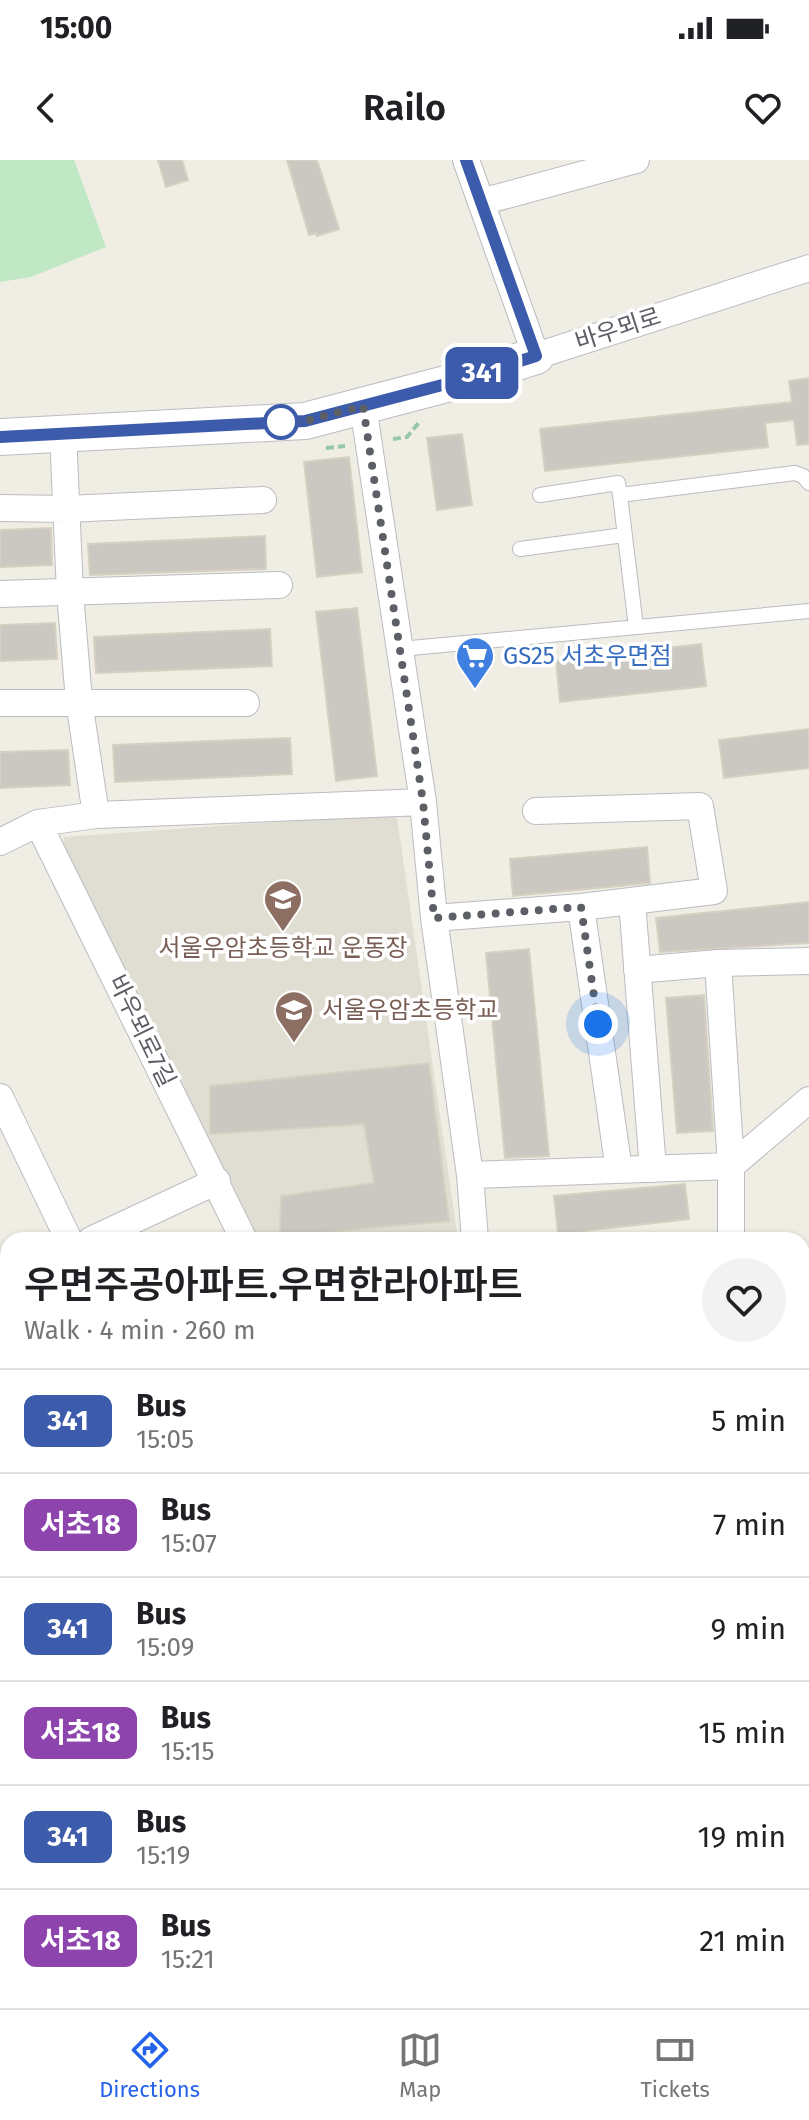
<!DOCTYPE html>
<html lang="en">
<head>
<meta charset="utf-8">
<style>
  :root { --surface:#fff; --page:#f2f2f2; --text:#202124; --muted:#757577; --line:#e0e0e0; --accent:#2563eb }
  body { margin:0; font-family:"Fira Sans","Noto Sans KR",sans-serif; background:var(--page); color:var(--text); height:100vh; display:flex; flex-direction:column; font-size:30px; white-space:nowrap }
  * { box-sizing:border-box; margin:0 }
  p { font-size:26px; color:var(--muted) }
  .icon { flex:none; width:44px; height:44px; fill:none; stroke:currentColor; stroke-width:2; stroke-linecap:round; stroke-linejoin:round }
  .map { position:relative; flex:1; overflow:hidden }
  .drawer { position:absolute; left:0px; top:1072px; width:810px; height:776px; display:flex; flex-direction:column; background:var(--surface); border-radius:24px 24px 0 0; box-shadow:0 2px 6px #0004 }
  .drawer>* { flex:none }
  .badge { padding:0 16px; border-radius:12px; font-size:28px; line-height:52px }
  .you { position:absolute; width:40px; height:40px; margin:-20px; border:6px solid #fff; border-radius:50%; background:#1a73e8; box-shadow:0 0 0 12px #1a73e833 }
  .map>.badge { position:absolute; translate:-50% -50%; box-shadow:0 0 0 4px #fff }
  .round { display:grid; place-items:center; flex:none; width:84px; height:84px; border-radius:42px; background:var(--page) }
  .headline { display:flex; align-items:center; justify-content:space-between; height:136px; padding:0 24px }
  h1 { font-size:38px; font-weight:600; line-height:60px }
  ul { padding:0; list-style:none }
  li { display:flex; align-items:center; gap:24px; height:104px; padding:0 24px; border-top:2px solid var(--line) }
  li div { flex:1 }
  li b { display:block; font-size:30px }
  li em { font-style:normal }
  li .badge { min-width:88px; font-weight:700; text-align:center }
  .status { display:flex; justify-content:space-between; align-items:center; height:56px; padding:0 40px; background:var(--surface); direction:ltr }
  .status svg { height:22px; fill:currentColor }
  header { display:flex; justify-content:space-between; align-items:center; height:104px; padding:0 24px; background:var(--surface); font-size:36px; font-weight:600 }
  .menu { display:flex; justify-content:space-around; align-items:center; height:112px; border-top:2px solid var(--line); background:var(--surface); font-size:22px; color:var(--muted) }
  .menu a { display:grid; justify-items:center; gap:4px }
  .menu .current { color:var(--accent) }
  .map>svg:first-child { display:block }
  .education { fill:#e0ded3 }
  .green { fill:#c0e8c4 }
  .building { fill:#cbc8c1; stroke:#d5d1c2; stroke-width:2 }
  .lines { fill:none; stroke-linecap:round; stroke-linejoin:round }
  .lane-casing { stroke:#b9bcc1; stroke-width:16 }
  .street-casing { stroke:#b9bcc1; stroke-width:28 }
  .secondary-casing { stroke:#babcc3; stroke-width:38 }
  .path { stroke:#97c7a9; stroke-width:4; stroke-dasharray:8 4; stroke-linecap:butt }
  .lane { stroke:#fff; stroke-width:14 }
  .street { stroke:#fff; stroke-width:26 }
  .secondary { stroke:#fff; stroke-width:36 }
  .line-casing { stroke:#fff; stroke-width:18 }
  .line { stroke:#3d5bab; stroke-width:12 }
  .walk { stroke:#5c5f66; stroke-width:8; stroke-dasharray:0 14.4 }
  .stop-dot { fill:#fff; stroke:#3d5bab; stroke-width:4 }
  .labels { text-anchor:middle; dominant-baseline:central; stroke-width:7; stroke-linejoin:round; paint-order:stroke }
  .street-label { font-size:24px; fill:#5c5f66; stroke:#fff }
  .shop-label { font-size:24px; fill:#366cbe; stroke:#fff; text-anchor:start }
  .education-label { font-size:24px; fill:#785e54; stroke:#fff }
</style>
</head>
<body>
<div class="status"><b>15:00</b><svg viewBox="0 0 49 12"><path d="M0 12V9h3v3zM5 12V6h3v6zM10 12V3h3v9zM15 12V0h3v12zM26 1h20v11H26zM47 4h2v5h-2z"/></svg></div>
<header><svg class="icon" aria-label="back" viewBox="0 0 24 24"><path d="M15 5l-7 7 7 7"/></svg>Railo<svg class="icon" aria-label="heart" viewBox="0 0 24 24"><path d="M12 20l-8-8c-3-5 5-10 8-4 3-6 11-1 8 4z"/></svg></header>
<div class="map">
<svg width="809" height="1848" viewBox="0 0 809 1848">
  <rect width="100%" height="100%" fill="#f0eee4"/>
  <path class="education" d="M385,654L397,658L458,1080H256L63,687L64,677Z"/>
  <path class="green" d="M0,0H74L106,87L31,117L0,122Z
    M802,1250L809,1251V1457L802,1440Z
    M0,1435L8,1439V1840H279L274,1848H0Z
    M809,1618V1848H770L771,1840H802V1623Z"/>
  <path class="building" d="M158,0H182L188,20L166,27Z
    M287,0H317L339,69L317,76L316,73L309,75Z
    M809,218V284L797,285L794,260L765,263L768,287L545,311L540,269L792,242L789,221Z
    M462,274L472,345L437,350L427,278Z
    M349,297L362,412L317,417L304,302Z
    M51,368L52,405L0,407V370Z
    M265,376L266,409L90,415L88,384Z
    M357,448L377,616L336,621L316,452Z
    M55,463L57,499L0,501V465Z
    M270,469L272,506L96,513L94,477Z
    M701,484L706,526L560,542L556,500Z
    M809,569V608L724,618L719,580Z
    M290,578L292,614L115,622L113,585Z
    M68,590L70,625L0,628V592Z
    M647,687L650,723L513,736L510,699Z
    M809,742V783L660,792L656,758Z
    M529,789L549,996L505,998L486,793Z
    M704,835L713,971L677,973L666,838Z
    M429,903L449,1061L280,1076L281,1036L374,1023L364,964L210,974V926Z
    M685,1024L689,1059L558,1074L554,1036Z"/>
  <g class="lines">
    <defs>
      <path id="lane" d="M540,335L618,323L620,335
        M520,389L624,375
        M636,467L620,335L795,313L803,316L809,323
        M400,489L809,451"/>
      <path id="street" d="M466,0L536,196L809,108
        M481,42L636,0
        M363,246L423,642L434,758L470,1015L475,1080
        M63,273L70,433L79,541L96,655
        M0,348L67,349L263,340
        M0,434L279,425
        M0,543H246
        M536,651L700,646L714,731L581,747
        M38,663L244,1080
        M0,682L38,663L96,655L423,642
        M632,741L653,1009
        M434,758L581,747L619,1010
        M637,810L718,803
        M0,937L69,1080
        M731,1006L718,803L809,801
        M731,1006L809,940
        M470,1015L731,1006V1080
        M91,1080L217,1021
        M0,1192L8,1201
        M0,1242L8,1235"/>
      <path id="secondary" d="M0,277L305,261L446,224L536,196"/>
    </defs>
    <use href="#lane" class="lane-casing"/>
    <use href="#street" class="street-casing"/>
    <use href="#secondary" class="secondary-casing"/>
    <path class="path" d="M393,279L407,277L421,260
      M326,288L345,286
      M802,1745L809,1752
      M311,1848L319,1844V1840"/>
    <use href="#lane" class="lane"/>
    <use href="#street" class="street"/>
    <use href="#secondary" class="secondary"/>
  </g>
  <g class="lines">
    <defs>
      <path id="line" d="M0,277L305,261L446,224L536,196L466,0"/>
    </defs>
    <use href="#line" class="line-casing"/>
    <use href="#line" class="line"/>
    <path class="walk" d="M281,262H274L305,261L363,246L423,642L434,758L581,747L598,864"/>
  </g>
  <defs>
    <symbol id="supermarket-pin" viewBox="-11 -11 22 30"><path d="M0 17L-7.5 6A9.5 9.5 0 1 1 7.5 6Z" fill="#3f7fe0" stroke="#fff"/><path d="M-6-5.5h2.5l.6 2H6L4.5 2H-2.5L-4.4-4H-6ZM-1.5 3.2a1.3 1.3 0 1 0 .1 0ZM3 3.2a1.3 1.3 0 1 0 .1 0Z" fill="#fff"/></symbol>
    <symbol id="school-pin" viewBox="-11 -11 22 30"><path d="M0 17L-7.5 6A9.5 9.5 0 1 1 7.5 6Z" fill="#8d6e63" stroke="#fff"/><path d="M0-5L7-2L0 1L-7-2ZM-4 1L0 2.5L4 1V4Q0 6-4 4Z" fill="#fff"/></symbol>
  </defs>
  <g fill-rule="evenodd">
    <use href="#supermarket-pin" x="453" y="474" width="44" height="60"/>
    <use href="#school-pin" x="261" y="717" width="44" height="60"/>
    <use href="#school-pin" x="272" y="828" width="44" height="60"/>
  </g>
  <circle class="stop-dot" cx="281" cy="262" r="16"/>
  <g class="labels">
    <g class="street-label">
      <text transform="translate(618 169) rotate(-18)">바우뫼로</text>
      <text transform="translate(142 871) rotate(64)">바우뫼로7길</text>
    </g>
    <g class="shop-label">
      <text x="503" y="496">GS25 서초우면점</text>
    </g>
    <g class="education-label">
      <text x="283" y="788">서울우암초등학교 운동장</text>
      <text x="322" y="850" text-anchor="start">서울우암초등학교</text>
    </g>
  </g>
</svg>
<div class="you" style="left:598px;top:864px"></div>
<b class="badge" style="left:482px;top:213px;background:#3d5bab;color:#fff">341</b>
<section class="drawer">
<div class="headline"><div><h1>우면주공아파트.우면한라아파트</h1><p>Walk · 4 min · 260 m</p></div><a class="round"><svg class="icon" aria-label="heart" viewBox="0 0 24 24"><path d="M12 20l-8-8c-3-5 5-10 8-4 3-6 11-1 8 4z"/></svg></a></div>
<ul>
<li><span class="badge" style="background:#3d5bab;color:#fff">341</span><div><b>Bus</b><p>15:05</p></div><em>5 min</em></li>
<li><span class="badge" style="background:#8e44ad;color:#fff">서초18</span><div><b>Bus</b><p>15:07</p></div><em>7 min</em></li>
<li><span class="badge" style="background:#3d5bab;color:#fff">341</span><div><b>Bus</b><p>15:09</p></div><em>9 min</em></li>
<li><span class="badge" style="background:#8e44ad;color:#fff">서초18</span><div><b>Bus</b><p>15:15</p></div><em>15 min</em></li>
<li><span class="badge" style="background:#3d5bab;color:#fff">341</span><div><b>Bus</b><p>15:19</p></div><em>19 min</em></li>
<li><span class="badge" style="background:#8e44ad;color:#fff">서초18</span><div><b>Bus</b><p>15:21</p></div><em>21 min</em></li>
</ul>
</section>
</div>
<nav class="menu">
<a class="current"><svg class="icon" aria-label="directions" viewBox="0 0 24 24"><path d="M12 3l9 9-9 9-9-9zM9 14v-3h6M13 9l2 2-2 2"/></svg>Directions</a>
<a><svg class="icon" aria-label="map" viewBox="0 0 24 24"><path d="M3 6l6-2 6 2 6-2v14l-6 2-6-2-6 2zM9 4v14M15 6v14"/></svg>Map</a>
<a><svg class="icon" aria-label="tickets" viewBox="0 0 24 24"><path d="M3 7h18v10H3zM15 7v10"/></svg>Tickets</a>
</nav>
</body>
</html>
